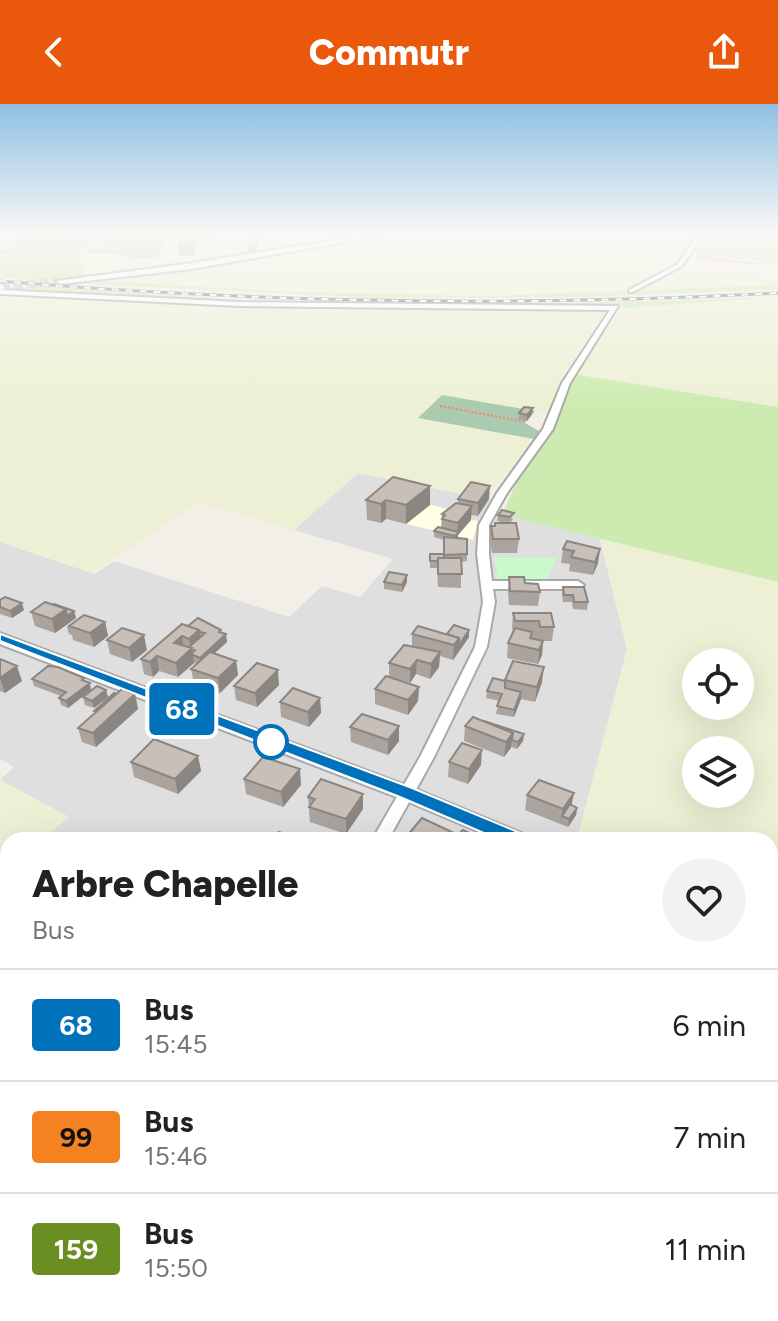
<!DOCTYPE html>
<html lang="en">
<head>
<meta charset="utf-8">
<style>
  :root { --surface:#fff; --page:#f2f2f2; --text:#222; --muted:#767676; --line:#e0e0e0; --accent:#ea580c }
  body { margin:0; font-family:Figtree,sans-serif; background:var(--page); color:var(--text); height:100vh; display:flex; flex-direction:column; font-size:30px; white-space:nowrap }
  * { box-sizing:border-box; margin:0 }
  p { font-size:26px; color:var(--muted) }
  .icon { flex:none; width:44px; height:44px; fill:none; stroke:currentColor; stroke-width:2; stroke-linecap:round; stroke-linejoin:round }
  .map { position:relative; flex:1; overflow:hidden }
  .panel { position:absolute; left:0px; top:728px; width:778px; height:490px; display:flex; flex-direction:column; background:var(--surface); border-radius:24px 24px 0 0; box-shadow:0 8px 32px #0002 }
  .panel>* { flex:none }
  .badge { padding:0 16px; border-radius:6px; font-size:28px; line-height:52px }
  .controls { position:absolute; left:682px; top:544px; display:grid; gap:16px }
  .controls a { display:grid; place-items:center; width:72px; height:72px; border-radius:50%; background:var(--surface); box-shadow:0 8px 32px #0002; font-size:40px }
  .map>.badge { position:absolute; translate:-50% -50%; box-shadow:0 0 0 4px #fff }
  .round { display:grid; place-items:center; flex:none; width:84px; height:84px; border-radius:42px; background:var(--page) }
  .headline { display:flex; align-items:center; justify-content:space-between; height:136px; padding:0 32px }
  h1 { font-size:38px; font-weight:800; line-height:60px }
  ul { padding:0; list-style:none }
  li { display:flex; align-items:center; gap:24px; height:112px; padding:0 32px; border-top:2px solid var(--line) }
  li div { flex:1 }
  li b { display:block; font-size:30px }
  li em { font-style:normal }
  li .badge { min-width:88px; font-weight:700; text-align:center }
  header { display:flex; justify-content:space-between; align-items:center; height:104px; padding:0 32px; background:var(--accent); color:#fff; font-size:36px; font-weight:800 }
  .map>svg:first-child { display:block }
  .residential { fill:#e0dfdf }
  .education { fill:#ffffe5 }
  .farmland { fill:#eef0d5; fill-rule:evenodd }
  .grass { fill:#cdebb0 }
  .forest { fill:#add19e }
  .cemetery { fill:#aacbaf }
  .park { fill:#c8facc }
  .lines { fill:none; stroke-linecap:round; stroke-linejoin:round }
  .stream { stroke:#aad3df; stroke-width:2 }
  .tertiary-tunnel { stroke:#c8c6c1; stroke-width:9; stroke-dasharray:9 4; stroke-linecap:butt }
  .minor-casing { stroke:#a9a9a9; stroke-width:4 }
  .tertiary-casing { stroke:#a9a9a9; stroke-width:4 }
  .path { stroke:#fa8072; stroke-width:2; stroke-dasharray:2 2; stroke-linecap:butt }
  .minor { fill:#fff; fill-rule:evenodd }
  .tertiary { fill:#fff; fill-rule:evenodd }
  .rail-casing { stroke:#707070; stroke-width:3 }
  .rail { stroke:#fff; stroke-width:2; stroke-dasharray:7; stroke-linecap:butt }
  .wall { fill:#aba49e }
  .shaded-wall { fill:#8b8681 }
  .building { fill:#c7bfb8; stroke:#8b8681; stroke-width:2 }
  .line { fill:#0072bc; stroke:#fff; stroke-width:2 }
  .stop-dot { fill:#fff; stroke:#0072bc; stroke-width:4 }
</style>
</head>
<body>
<header><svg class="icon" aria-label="back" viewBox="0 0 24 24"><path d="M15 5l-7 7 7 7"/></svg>Commutr<svg class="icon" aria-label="share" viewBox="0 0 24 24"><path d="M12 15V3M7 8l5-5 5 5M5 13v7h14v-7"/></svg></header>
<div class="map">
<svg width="778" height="1217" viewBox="0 0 778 1217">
  <rect width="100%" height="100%" fill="#f2efe9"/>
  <path class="residential" d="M358,369L494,396L491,408L600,435L627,545L577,736H41L68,713L0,676L14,663L0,655V438L95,470L114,457L289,513L322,482L360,493L393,455L294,426Z
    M8,763V1210H281L277,1217H0V770Z
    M770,855L778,859V1049L770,1044Z"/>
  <path class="education" d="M393,392L448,405L444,410L478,417L473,436L386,415L381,419L367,416Z"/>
  <path class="farmland" d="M394,131H696L678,159L626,187L602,189L384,190L90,176Z
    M75,148L128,151L126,155L195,153L190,160L87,172Z
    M682,163L778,173V181L635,187Z
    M0,190L292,203L608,206L565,269L548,309L442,291L419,314L534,335L486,394L358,369L294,426L198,399L92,469L0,438Z
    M778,193V303L572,270L625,204Z
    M600,435L778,478V840L770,837V736H577L627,545ZM696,558H740V602H696ZM696,646H740V690H696Z
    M0,676L69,713L41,736H8V763L0,770Z"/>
  <path class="grass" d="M705,131H778V158L694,152Z
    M99,139L121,141L89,146L91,149L76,148L87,172L39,177L0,173V149H43L71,141L73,144Z
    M90,176L295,188L487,192L778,181V185L590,193L381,194L65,179Z
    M37,182L225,195L368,199H574L778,193L625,204L617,200L446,203L153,196L0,187V185Z
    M572,270L778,303V478L502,411C522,362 549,318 572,270Z
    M770,1044L778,1049V1217H311L315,1210H770Z"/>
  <path class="forest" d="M29,131H216L218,136H167L156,154L125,155L127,151L91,149L88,146L115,141L99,139L73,144L71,141L43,149H0V146L17,144L11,136Z"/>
  <path class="cemetery" d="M442,291L535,307L525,319L539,327L534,335L418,314Z"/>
  <path class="park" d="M494,453L556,454L547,476L498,475Z"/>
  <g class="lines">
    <path class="stream" d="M0,146L125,131"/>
    <path class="tertiary-tunnel" d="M1,183L60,177"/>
    <defs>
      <path id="minor" d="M697,131H703L682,162L633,188H629V186L678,160Z
        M0,186L239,198L618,202L570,279L553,325L507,389L489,421V450L492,477H578L584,481L578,485H493L495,498L487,543L434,653L388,736H372L420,653L475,543L483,498L477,450L479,421L497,389L543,325L562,279L610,206L239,202L0,190Z
        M8,1142V1167L0,1171V1146Z"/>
      <path id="tertiary" d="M365,131H386L192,165L60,180L56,177L192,159Z
        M0,180L4,181V185L0,186Z
        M0,529L413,684L526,731L529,736H499L399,694L0,540Z
        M770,843L778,846V867L770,864Z"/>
    </defs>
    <use href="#minor" class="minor-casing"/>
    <use href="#tertiary" class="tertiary-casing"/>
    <path class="path" d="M697,154L761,160
      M440,302L526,318"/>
    <use href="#minor" class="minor"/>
    <use href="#tertiary" class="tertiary"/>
    <defs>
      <path id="rail" d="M0,177C260,199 518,203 778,189"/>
    </defs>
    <use href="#rail" class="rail-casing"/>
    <use href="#rail" class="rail"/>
  </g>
  <path class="wall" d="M259,132L257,148H249V144Z
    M195,137L196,146L194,151L179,152L178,143Z
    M533,304L532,310L527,317L518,315L519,309Z
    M393,373L430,401L406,420L386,415L381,419L367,416L366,396Z
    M458,395H489L478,412L471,411V416L458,431V434L467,450V457L461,458V484L438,483L437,464H430V450H443L444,436L434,433V427L441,424L442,410L458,399Z
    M502,406L513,415L510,419L519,435L517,449H492L490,436L491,422L505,419L497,417L498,411Z
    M567,437L598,459L593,471L569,467L570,460L561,459L563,445Z
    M407,471V478L402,488L384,485V478Z
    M509,473L525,479L540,488L538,502L509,501L508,487Z
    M563,483L588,498L587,506L573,505L572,498H563L562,490Z
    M0,496L24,506L12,514L0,510Z
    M74,507L76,514L55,529L35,522L31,508Z
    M513,509L554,523L552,537H543L542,551L538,560L507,554L508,539L513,529L512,523Z
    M105,518L108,532L94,543L73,536L72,531L69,530L67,523Z
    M182,520L222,529L227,538L214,550L236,557L238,571L220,589L194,579L191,565L197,560L194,559L178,573L159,567L153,573L144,570L141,555Z
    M469,526V533L453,556L440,552L439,563L430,575L416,570L410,579L389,573V559L412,542V530H447Z
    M107,536L147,546L132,558L110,550Z
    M0,555L22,577L5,589L0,587Z
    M513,557L542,578L535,598L521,595L514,613L496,610L499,597L486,594L487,587L505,577Z
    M32,575L85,577L91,586L68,604L61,601L59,594L61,592L34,582Z
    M279,581L257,603L236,596L234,582Z
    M419,583L418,597L408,611L375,600V585Z
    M106,586L108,593L94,604L85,601L83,593Z
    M116,590H135L138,605L96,643L82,638L78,624L94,610V607Z
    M320,594L321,609L309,623L281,613L280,598Z
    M484,617L524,630L523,637L517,645L511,643L504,653L464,637L465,622Z
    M399,622V637L388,651L351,638L350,623Z
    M198,652L201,667L178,690L134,673L131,658Z
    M449,658L481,661L468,680L448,673Z
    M244,675L301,681L283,703L246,690Z
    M527,691L572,701L577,704L576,711L568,723L525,706Z
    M308,693L363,705L346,730L310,718Z
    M778,892V925L770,921V908Z
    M226,1210H281L277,1217H236Z"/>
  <path class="shaded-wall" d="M533,304L532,310L527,317V311Z
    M430,382V401L406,420V401Z
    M490,382L489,395L478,412V399Z
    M386,396V415L381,419V400Z
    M472,402L471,416L458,431V435L455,439V432L457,429L458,419Z
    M600,445L598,459L593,471L595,458Z
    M407,471V478L402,488V481Z
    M22,499L24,506L12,514L10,507Z
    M66,505L69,519L55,529L52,515Z
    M74,507L76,514L69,519L67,512Z
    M105,518L108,532L94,543L90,529Z
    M199,526L202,540L192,545L194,559L178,573L176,559L191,544L189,535Z
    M469,526V533L453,556L454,541L459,534Z
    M226,530L227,538L201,561L200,554Z
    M144,531L147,546L132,558L129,544Z
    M182,532L184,546L174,539Z
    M543,537L542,551L538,560L539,546Z
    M440,548L439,563L430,575L431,560Z
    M157,552L159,567L153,573L150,558Z
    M417,556L416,570L410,579V565Z
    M236,557L238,571L220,589L218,574Z
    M17,562L22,577L5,589L0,574Z
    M544,563L542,578L535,598L537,583Z
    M278,566L279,581L257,603L255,589Z
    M90,579L91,586L68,604L66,597Z
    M419,583L418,597L408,611V596Z
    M106,586L108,593L94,604L92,597Z
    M521,588V595L514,613V606Z
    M135,590L138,605L96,643L93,629Z
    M320,594L321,609L309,623L308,608Z
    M399,622V637L388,651V636Z
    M513,629L511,644L504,653L506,638Z
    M524,630L523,637L517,645L518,638Z
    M482,646L481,661L468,680L469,665Z
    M198,652L201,667L178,690L175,675Z
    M300,665L301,681L283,703L281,688Z
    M574,689L571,704L562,712L560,720L563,705Z
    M363,690V705L346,730V715Z
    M577,704L576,711L568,723L569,715Z
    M8,1201V1210H19L12,1217H0V1209Z
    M172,1210H185L180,1217H167Z
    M271,1210H281L277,1217H267Z"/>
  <path class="building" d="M259,132L256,143L249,144L251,134Z
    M195,137L193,142L178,143L180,138Z
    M524,303L533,304L527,311L519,309Z
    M393,373L430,382L406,401L386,396L381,400L366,396Z
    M471,378L490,382L478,399L458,395Z
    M456,399L472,402L458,419L442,415L445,411L442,410Z
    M502,406L514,409L510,413L498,411Z
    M495,419H516L519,435H493L491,422H495Z
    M438,423L459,428L455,432L434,427Z
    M444,433L467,435V450L444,451Z
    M567,437L600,445L595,458L571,453L574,447L563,445Z
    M430,450H444V454H438V457H430Z
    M438,454H461L462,470H438Z
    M389,468L407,471L402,481L384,478Z
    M509,473H524L525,479L538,480L540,488L510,487Z
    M563,483H584L588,498H574L573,491H564Z
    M5,493L22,499L10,507L0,503V496Z
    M45,498L66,505L52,515L31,508Z
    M53,500H54L74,507L67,512L66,505Z
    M513,509H551L554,523H540L539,517H515Z
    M84,511L105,518L90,529L69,522Z
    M198,514L221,526L219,528L226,530L200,554L193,551L192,549L195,546L189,543L205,529L200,528L199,526L188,522Z
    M182,520L199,526L189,535L182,532L174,539L192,544L176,559L157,552L150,558L141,555Z
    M454,521L469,526L459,541V534L447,530Z
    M418,522L459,534L454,541L412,530Z
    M122,524L144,531L129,544L107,536Z
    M515,524L532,528L530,534L543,537L539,546L508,539Z
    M404,541L440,548L431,560L417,556L410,565L389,559Z
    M210,548L236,557L218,574L191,565Z
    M0,555L17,562L0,574Z
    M513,557L544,563L537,583L505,576Z
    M257,559L278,566L255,589L234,582Z
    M48,562L58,563L84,574L82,576L90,579L66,597L59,594L66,588L32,575Z
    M386,572L419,583L408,596L375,585Z
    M493,574L505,577V584L521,588L514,606L497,602L502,590L487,587Z
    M97,582L106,586L92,597L83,593Z
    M293,584L320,594L308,608L280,598Z
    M122,585L135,590L93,629L78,624Z
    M114,589L116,590L96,608L94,607Z
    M362,610L399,622L388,636L350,623Z
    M473,613L513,629L506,638L465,622Z
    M484,617L524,630L518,638L512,636L513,629Z
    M154,635L198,652L175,675L131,658Z
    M462,639L482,646L469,665L449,658Z
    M263,653L300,665L281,688L244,675Z
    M321,675L363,690L346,715L309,703L315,695L308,693Z
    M539,676L574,689L563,705L527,691Z
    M570,700L577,704L569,715L562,712Z
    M422,714L458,731L463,726L484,736H411L406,733Z
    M279,728L303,736H273Z
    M778,892V907L772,904Z
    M8,1161V1201L0,1209V1169Z
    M117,1210H172L167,1217H112Z
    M242,1210H271L267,1217H252Z"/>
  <linearGradient id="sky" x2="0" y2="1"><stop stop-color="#8fc0e4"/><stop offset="0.43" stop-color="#f9f8f5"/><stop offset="1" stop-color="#f9f8f5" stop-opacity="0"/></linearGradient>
  <rect width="778" height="302" fill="url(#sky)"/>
  <path class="line" d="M0,530L412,684L525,731L528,736L519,743L512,741L400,693L0,537Z"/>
  <circle class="stop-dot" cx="271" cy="638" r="16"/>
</svg>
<div class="controls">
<a><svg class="icon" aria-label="locate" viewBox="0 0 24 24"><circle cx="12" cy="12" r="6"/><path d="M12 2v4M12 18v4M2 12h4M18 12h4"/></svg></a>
<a><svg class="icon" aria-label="layers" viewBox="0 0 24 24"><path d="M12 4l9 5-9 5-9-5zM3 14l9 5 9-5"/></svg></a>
</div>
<b class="badge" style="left:182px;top:605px;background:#0072bc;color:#fff">68</b>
<section class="panel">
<div class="headline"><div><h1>Arbre Chapelle</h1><p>Bus</p></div><a class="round"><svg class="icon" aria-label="heart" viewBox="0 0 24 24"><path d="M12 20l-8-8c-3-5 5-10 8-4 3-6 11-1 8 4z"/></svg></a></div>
<ul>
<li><span class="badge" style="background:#0072bc;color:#fff">68</span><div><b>Bus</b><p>15:45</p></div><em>6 min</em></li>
<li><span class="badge" style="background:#f58220;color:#111">99</span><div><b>Bus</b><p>15:46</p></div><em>7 min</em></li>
<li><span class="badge" style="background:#6b8e23;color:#fff">159</span><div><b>Bus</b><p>15:50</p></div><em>11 min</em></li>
</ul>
</section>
</div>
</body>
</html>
